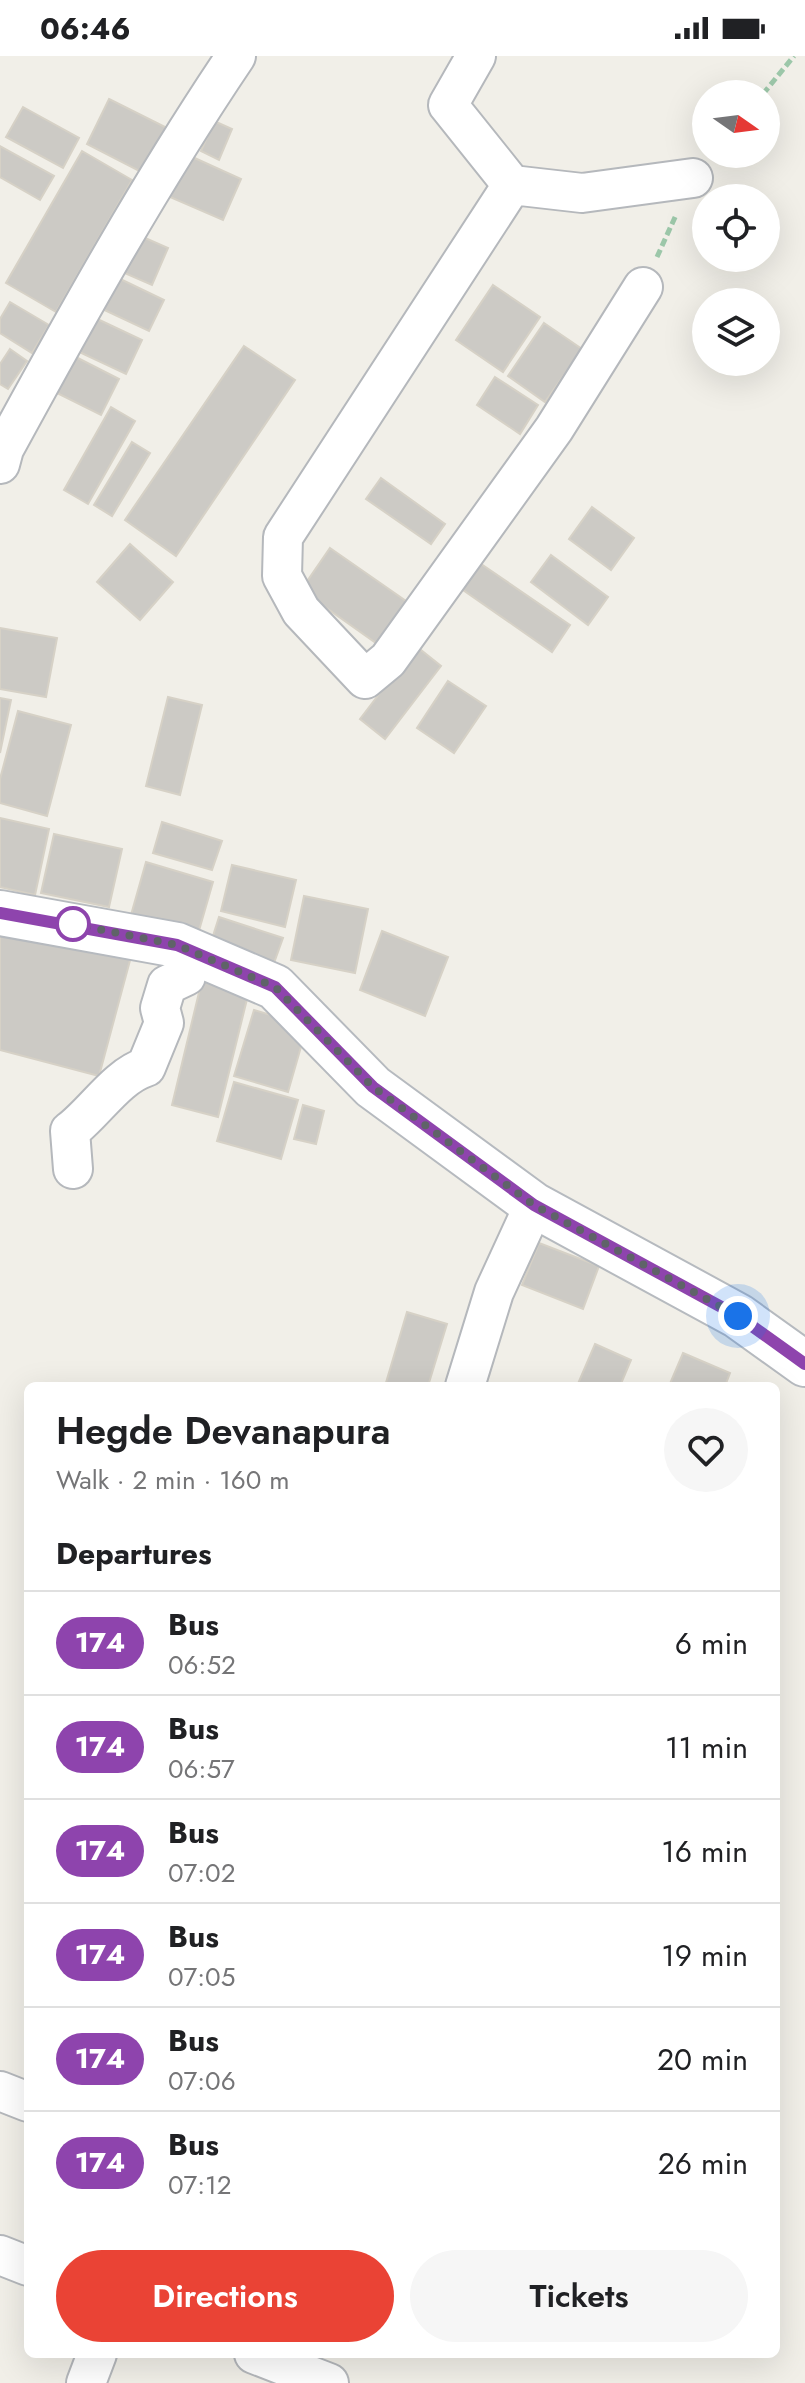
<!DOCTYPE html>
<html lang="en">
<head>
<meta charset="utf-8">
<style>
  :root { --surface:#fff; --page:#f6f6f6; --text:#202124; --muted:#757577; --line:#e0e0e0; --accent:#ea4335 }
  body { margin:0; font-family:Jost,sans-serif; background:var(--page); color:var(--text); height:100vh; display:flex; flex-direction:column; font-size:30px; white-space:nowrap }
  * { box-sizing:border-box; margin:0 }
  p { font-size:26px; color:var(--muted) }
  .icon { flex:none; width:44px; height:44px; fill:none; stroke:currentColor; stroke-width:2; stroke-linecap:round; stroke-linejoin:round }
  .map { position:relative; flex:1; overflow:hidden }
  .side { position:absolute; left:24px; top:1326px; width:756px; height:976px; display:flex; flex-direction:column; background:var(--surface); border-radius:12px; box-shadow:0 8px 32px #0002 }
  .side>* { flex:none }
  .badge { padding:0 16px; border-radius:26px; font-size:28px; line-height:52px }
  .needle { width:52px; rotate:104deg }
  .tools { position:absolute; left:692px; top:24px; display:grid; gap:16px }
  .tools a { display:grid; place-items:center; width:88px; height:88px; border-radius:50%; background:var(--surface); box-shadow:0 8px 32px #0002; font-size:40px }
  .you { position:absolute; width:40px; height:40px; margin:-20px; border:6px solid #fff; border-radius:50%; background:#1a73e8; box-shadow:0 0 0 12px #1a73e833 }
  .map>.badge { position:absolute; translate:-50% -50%; box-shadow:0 0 0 4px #fff }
  h2 { padding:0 32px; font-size:30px; line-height:72px }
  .round { display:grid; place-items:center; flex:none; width:84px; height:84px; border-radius:42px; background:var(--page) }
  .summary { display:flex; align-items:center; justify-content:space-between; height:136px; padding:0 32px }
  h1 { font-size:38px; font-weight:600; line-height:60px }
  .primary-button { display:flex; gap:16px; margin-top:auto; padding:16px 32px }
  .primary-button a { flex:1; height:92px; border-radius:48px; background:var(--accent); color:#fff; font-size:32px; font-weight:600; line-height:92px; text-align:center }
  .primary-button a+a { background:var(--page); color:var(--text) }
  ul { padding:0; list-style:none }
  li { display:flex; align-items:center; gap:24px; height:104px; padding:0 32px; border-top:2px solid var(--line) }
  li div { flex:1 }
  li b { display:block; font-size:30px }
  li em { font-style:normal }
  li .badge { min-width:88px; font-weight:700; text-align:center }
  .status { display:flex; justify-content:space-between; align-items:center; height:56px; padding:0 40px; background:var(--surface); direction:ltr }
  .status svg { height:22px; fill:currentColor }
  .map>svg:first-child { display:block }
  .building { fill:#cccac5; stroke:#d6d1c6; stroke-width:2 }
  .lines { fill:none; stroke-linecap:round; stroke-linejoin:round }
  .street-casing { stroke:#b5b8bc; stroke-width:42 }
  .secondary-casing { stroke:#b6babf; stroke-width:48 }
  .path { stroke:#9cc7a9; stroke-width:5; stroke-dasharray:8 4; stroke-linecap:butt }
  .street { stroke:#fff; stroke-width:38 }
  .secondary { stroke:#fff; stroke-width:44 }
  .line-casing { stroke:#fff; stroke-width:18 }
  .line { stroke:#8e44ad; stroke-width:12 }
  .walk { stroke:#5f6368; stroke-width:8; stroke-dasharray:0 14.4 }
  .stop-dot { fill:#fff; stroke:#8e44ad; stroke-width:4 }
</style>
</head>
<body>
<div class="status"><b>06:46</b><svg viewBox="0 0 49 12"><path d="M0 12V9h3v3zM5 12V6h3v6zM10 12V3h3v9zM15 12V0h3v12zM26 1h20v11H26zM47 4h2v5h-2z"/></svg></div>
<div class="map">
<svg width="805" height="2327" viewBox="0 0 805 2327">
  <rect width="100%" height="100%" fill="#f1efe8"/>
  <path class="building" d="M109,43L169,73L147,119L87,88Z
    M23,51L79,82L63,112L6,81Z
    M214,65L232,73L219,104L201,95Z
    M0,90L54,120L40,144L0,121Z
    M82,95L132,124L56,256L6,227Z
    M188,99L241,123L223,164L170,141Z
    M136,178L168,192L152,229L120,215Z
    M114,220L164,244L149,275L98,251Z
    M493,229L540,261L503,316L456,284Z
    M10,246L49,269L32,297L0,277V263Z
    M91,260L142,284L126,318L75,294Z
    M544,267L582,293L545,346L508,320Z
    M244,290L295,324L176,500L125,464Z
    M10,293L27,305L8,333L0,328V308Z
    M64,295L119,323L101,359L45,331Z
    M495,321L538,349L520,378L477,349Z
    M111,351L135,365L88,448L64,434Z
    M132,386L150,397L112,460L94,449Z
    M381,422L445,468L431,488L366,443Z
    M592,451L634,482L611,514L569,483Z
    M130,488L173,526L140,564L97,526Z
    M330,492L406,545L376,587L301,534Z
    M468,499L570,569L552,596L450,525Z
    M551,499L608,541L588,569L531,526Z
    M0,572L57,582L46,641L0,633Z
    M416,590L441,610L385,683L360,663Z
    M448,625L486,650L454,697L417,672Z
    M168,641L202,649L180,739L146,730Z
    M0,642L11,644L0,697Z
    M18,655L71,669L47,760L0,747V723Z
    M0,762L49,773L35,839L0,831Z
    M162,766L222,785L212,814L153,797Z
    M54,778L122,793L109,851L41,837Z
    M146,806L213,826L196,885L129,866Z
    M232,809L296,824L285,871L221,855Z
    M304,840L368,853L355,917L291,904Z
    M219,861L283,882L274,907L211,886Z
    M0,862L132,897L99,1020L0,994Z
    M382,875L448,901L425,960L360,934Z
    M202,924L249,935L218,1061L172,1049Z
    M254,954L307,970L288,1036L234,1020Z
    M234,1026L298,1044L281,1103L217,1085Z
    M303,1049L324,1055L316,1088L294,1083Z
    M539,1187L599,1210L583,1253L522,1229Z
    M407,1256L447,1268L428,1330H385Z
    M595,1288L631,1304L620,1330H577Z
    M683,1297L730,1317L725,1330H669Z"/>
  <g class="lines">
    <defs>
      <path id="street" d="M476,0L448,49L512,129L582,137L693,122
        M512,129L283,481L282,520L301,555L365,623L388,604L554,373L643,231
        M0,408L4,393C77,259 151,126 236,0
        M73,1113L70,1075C95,1056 117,1020 146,1011L164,967L160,952L167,929L186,920L190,894
        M465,1330L494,1236L534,1149
        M0,2035L28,2046
        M0,2199L28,2210
        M254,2298L329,2327
        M86,2327L97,2298"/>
      <path id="secondary" d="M0,857L177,889L275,931L373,1031L534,1149L738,1260L805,1308"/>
    </defs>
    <use href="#street" class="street-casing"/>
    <use href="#secondary" class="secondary-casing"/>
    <path class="path" d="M763,38L794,0
      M657,201L676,159"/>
    <use href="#street" class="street"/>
    <use href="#secondary" class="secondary"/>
  </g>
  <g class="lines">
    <defs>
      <path id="line" d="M0,857L177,889L275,931L373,1031L534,1149L738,1260L805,1308"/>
    </defs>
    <use href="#line" class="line-casing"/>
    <use href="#line" class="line"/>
    <path class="walk" d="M73,868L177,889L275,931L373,1031L534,1149L738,1260"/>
  </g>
  <circle class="stop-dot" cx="73" cy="868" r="16"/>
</svg>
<div class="tools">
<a><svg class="needle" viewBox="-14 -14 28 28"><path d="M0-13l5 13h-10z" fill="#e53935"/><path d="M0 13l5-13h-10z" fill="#757577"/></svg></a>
<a><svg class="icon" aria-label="locate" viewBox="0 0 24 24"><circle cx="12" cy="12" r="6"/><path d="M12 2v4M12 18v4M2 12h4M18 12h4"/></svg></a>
<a><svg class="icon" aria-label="layers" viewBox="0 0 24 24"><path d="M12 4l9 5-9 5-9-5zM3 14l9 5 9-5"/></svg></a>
</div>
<div class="you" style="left:738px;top:1260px"></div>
<section class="side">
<div class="summary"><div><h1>Hegde Devanapura</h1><p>Walk · 2 min · 160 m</p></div><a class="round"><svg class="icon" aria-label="heart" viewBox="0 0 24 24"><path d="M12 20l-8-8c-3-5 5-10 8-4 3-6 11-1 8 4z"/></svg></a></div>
<h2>Departures</h2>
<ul>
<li><span class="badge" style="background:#8e44ad;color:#fff">174</span><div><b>Bus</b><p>06:52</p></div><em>6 min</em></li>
<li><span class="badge" style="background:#8e44ad;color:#fff">174</span><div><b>Bus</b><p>06:57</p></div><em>11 min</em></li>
<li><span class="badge" style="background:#8e44ad;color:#fff">174</span><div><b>Bus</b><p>07:02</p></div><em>16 min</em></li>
<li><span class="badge" style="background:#8e44ad;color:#fff">174</span><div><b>Bus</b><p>07:05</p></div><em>19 min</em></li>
<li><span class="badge" style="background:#8e44ad;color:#fff">174</span><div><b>Bus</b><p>07:06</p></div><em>20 min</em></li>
<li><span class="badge" style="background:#8e44ad;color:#fff">174</span><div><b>Bus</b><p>07:12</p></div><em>26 min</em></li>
</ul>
<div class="primary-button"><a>Directions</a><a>Tickets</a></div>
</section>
</div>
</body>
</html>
